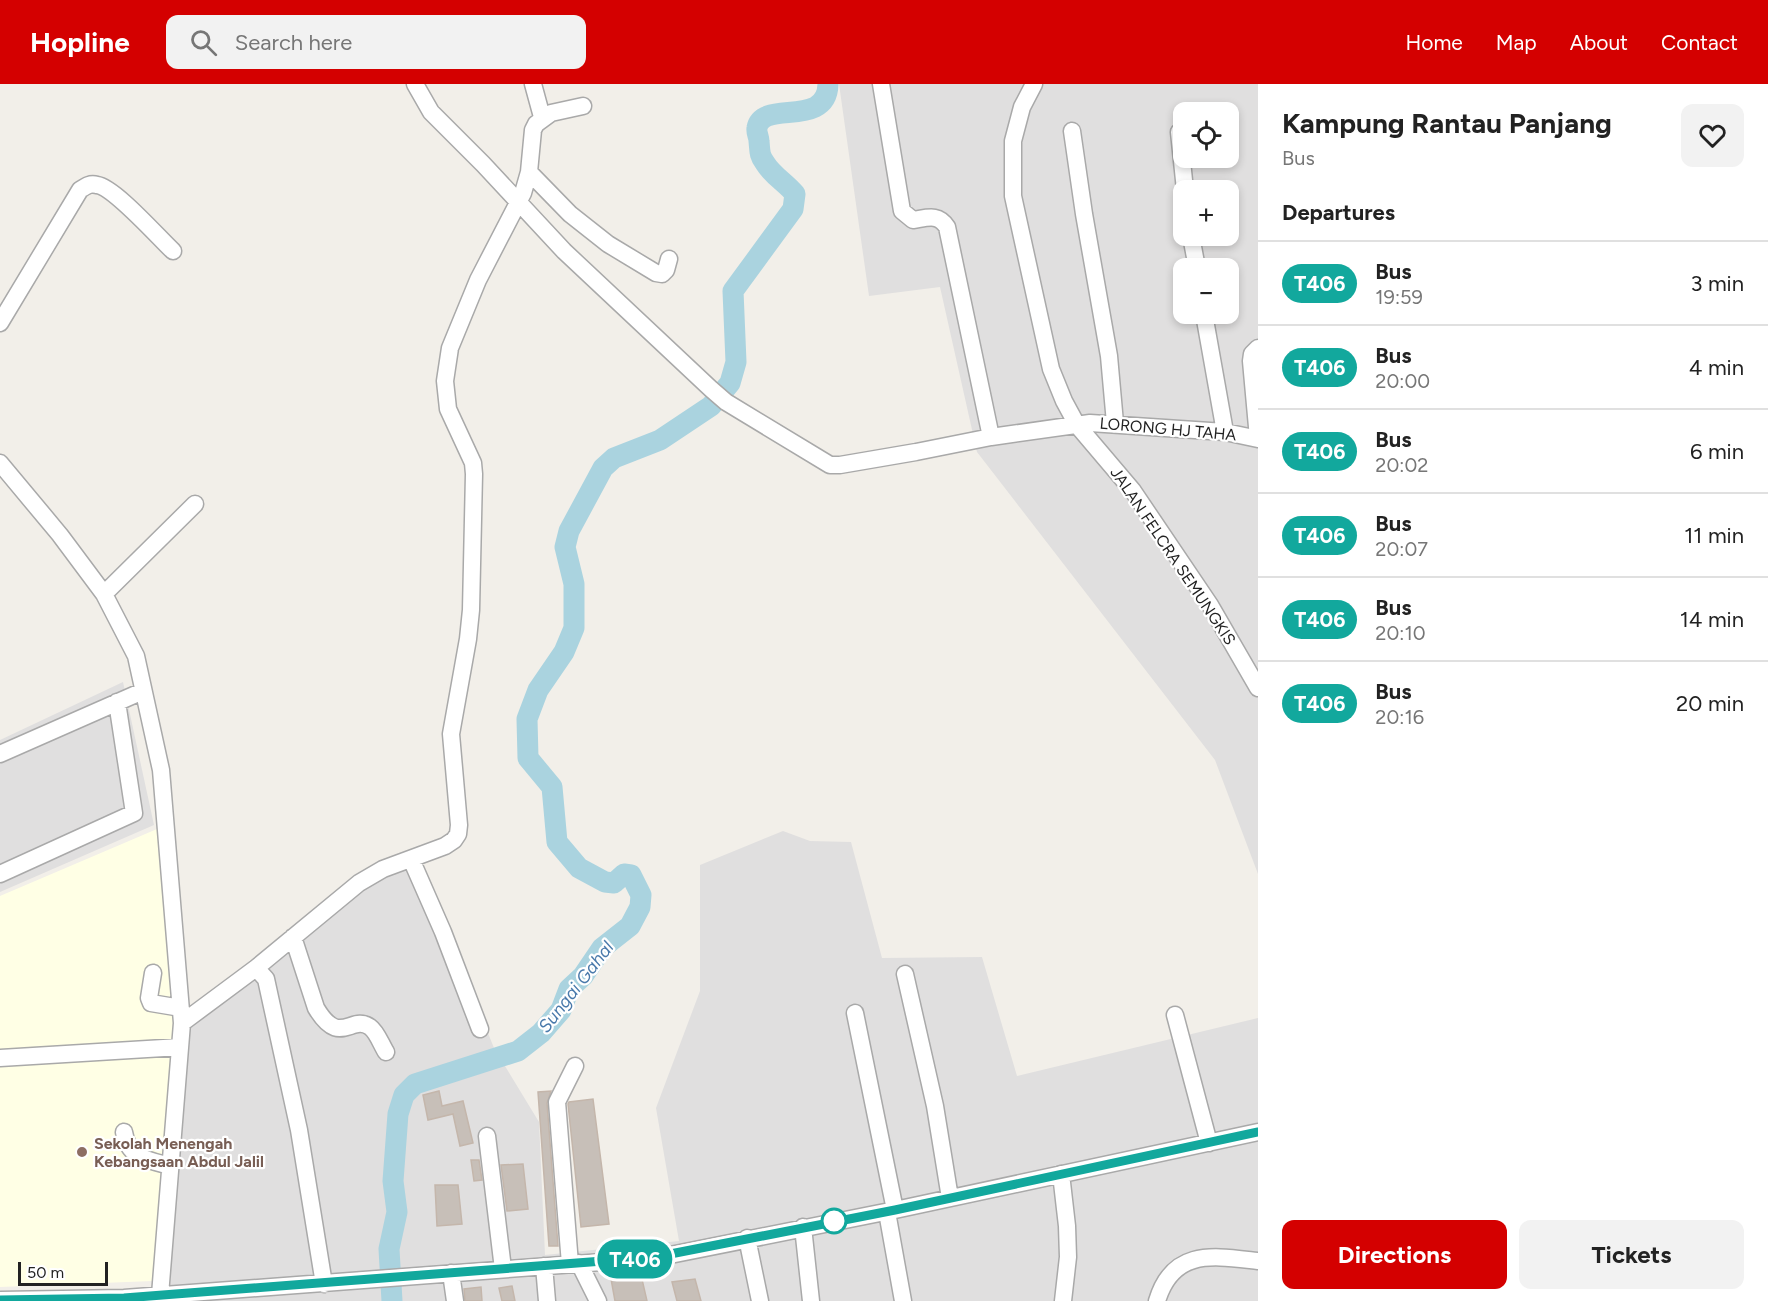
<!DOCTYPE html>
<html lang="en">
<head>
<meta charset="utf-8">
<style>
  :root { --surface:#fff; --page:#f2f2f2; --text:#222; --muted:#767676; --line:#e0e0e0; --accent:#d40000 }
  body { margin:0; font-family:Figtree,sans-serif; background:var(--page); color:var(--text); height:100vh; display:flex; flex-direction:column; font-size:22px; white-space:nowrap }
  * { box-sizing:border-box; margin:0 }
  p { font-size:20px; color:var(--muted) }
  .icon { flex:none; width:33px; height:33px; fill:none; stroke:currentColor; stroke-width:2; stroke-linecap:round; stroke-linejoin:round }
  .map { position:relative; flex:1; overflow:hidden }
  .details { display:flex; flex-direction:column; background:var(--surface); width:510px }
  .details>* { flex:none }
  .badge { padding:0 12px; border-radius:20px; font-size:21px; line-height:39px }
  .tools { position:absolute; left:1173px; top:18px; display:grid; gap:12px }
  .tools a { display:grid; place-items:center; width:66px; height:66px; border-radius:12px; background:var(--surface); box-shadow:0 3px 9px #0003; font-size:30px }
  .scale { position:absolute; left:18px; bottom:15px; width:90px; box-sizing:border-box; padding-left:6px; border:3px solid #222; border-top:0; font-size:16px; line-height:21px; white-space:nowrap; color:#222; -webkit-text-stroke:4px #fff; paint-order:stroke }
  .map>.badge { position:absolute; translate:-50% -50%; box-shadow:0 0 0 3px #fff }
  h2 { padding:0 24px; font-size:22px; line-height:54px }
  .round { display:grid; place-items:center; flex:none; width:63px; height:63px; border-radius:12px; background:var(--page) }
  .summary { display:flex; align-items:center; justify-content:space-between; height:102px; padding:0 24px }
  h1 { font-size:28px; font-weight:700; line-height:45px }
  .action { display:flex; gap:12px; margin-top:auto; padding:12px 24px }
  .action a { flex:1; height:69px; border-radius:12px; background:var(--accent); color:#fff; font-size:24px; font-weight:700; line-height:69px; text-align:center }
  .action a+a { background:var(--page); color:var(--text) }
  ul { padding:0; list-style:none }
  li { display:flex; align-items:center; gap:18px; height:84px; padding:0 24px; border-top:2px solid var(--line) }
  li div { flex:1 }
  li b { display:block; font-size:22px }
  li em { font-style:normal }
  li .badge { min-width:66px; font-weight:700; text-align:center }
  header { display:flex; align-items:center; gap:36px; box-sizing:border-box; height:84px; padding:0 30px; background:var(--accent); color:#fff }
  header strong { font-size:28px }
  nav { display:flex; gap:33px; margin-inline-start:auto; font-size:21px }
  .search { width:420px; height:54px; background:var(--page); display:flex; align-items:center; gap:15px; box-sizing:border-box; padding:0 21px; border-radius:12px; color:var(--muted); font-size:22px }
  main { display:flex; flex:1; min-height:0 }
  .map>svg:first-child { display:block }
  .residential { fill:#e0dfdf; fill-rule:evenodd }
  .education { fill:#ffffe5 }
  .lines { fill:none; stroke-linecap:round; stroke-linejoin:round }
  .river { stroke:#aad3df; stroke-width:21 }
  .building { fill:#c7bfb8; stroke:#c4b6ab; stroke-width:1.5 }
  .minor-casing { stroke:#a9a9a9; stroke-width:19 }
  .minor { stroke:#fff; stroke-width:16 }
  .line-casing { stroke:#fff; stroke-width:14 }
  .line { stroke:#12a89d; stroke-width:9 }
  .education-dot { fill:#8d6e63; stroke:#fff; stroke-width:2 }
  .stop-dot { fill:#fff; stroke:#12a89d; stroke-width:3 }
  .labels { text-anchor:middle; dominant-baseline:central; stroke-width:4.5; stroke-linejoin:round; paint-order:stroke }
  .street-label { font-size:16px; fill:#222; stroke:#fff }
  .education-label { font-size:16px; font-weight:bold; fill:#785e54; stroke:#fff; text-anchor:start }
  .water-label { font-size:18px; font-style:italic; fill:#4a7aab; stroke:#fff }
</style>
</head>
<body>
<header>
<strong>Hopline</strong>
<div class="search"><svg class="icon" aria-label="search" viewBox="0 0 24 24"><circle cx="10" cy="10" r="6"/><path d="M15 15l6 6"/></svg>Search here</div>
<nav><a>Home</a><a>Map</a><a>About</a><a>Contact</a></nav>
</header>
<main>
<div class="map">
<svg width="1258" height="1217" viewBox="0 0 1258 1217">
  <rect width="100%" height="100%" fill="#f2efe9"/>
  <path class="residential" d="M839,0H1258V790L1215,676L977,368L940,203L869,212ZM1184,28H1228V74H1184ZM1184,106H1228V152H1184ZM1184,184H1228V230H1184Z
    M123,598L154,741L0,808V656Z
    M783,747L810,757L851,758L882,874L982,873L1017,992L1258,934V1217H164L190,924L348,800L418,776L494,964L539,1038L545,1171L679,1157L656,1024L700,907V781Z"/>
  <path class="education" d="M157,745L174,940L153,1197L0,1203V812Z"/>
  <g class="lines">
    <path class="river" d="M392,1217L389,1165L397,1128L393,1097L398,1030L404,1011L415,1000L518,967L541,949L561,926L569,905L583,892L602,864L630,842L640,823L641,811L631,791L624,790L614,799L605,798L579,784L557,758L552,703L528,674L527,635L538,606L564,568L574,544V500L565,463L569,447L603,384L614,374L660,356L711,322L730,299L736,278L733,207L793,125L795,110C786,99 772,91 765,79C759,71 760,67 759,57C759,53 756,48 757,44C762,15 827,45 828,0"/>
  </g>
  <path class="building" d="M439,1007L442,1022L463,1017L473,1059L460,1062L453,1030L428,1036L423,1011Z
    M551,1007L547,1019L558,1162H549L538,1008Z
    M593,1015L609,1140L581,1143L568,1020L569,1018Z
    M471,1076H479L482,1096L474,1097Z
    M523,1080L528,1125L507,1127L501,1081Z
    M435,1101H458L462,1140L437,1142Z
    M641,1191L647,1217H615L611,1195Z
    M695,1195L701,1217H677L672,1198Z
    M512,1202L515,1217H502L499,1204Z
    M481,1203L482,1217H465L464,1205Z"/>
  <g class="lines">
    <defs>
      <path id="minor" d="M415,0L431,28L483,80L564,167L711,305L726,318L830,381H840L916,368L991,353L1090,339L1225,348L1258,355
        M533,0L542,33
        M881,0L902,127L913,136C927,134 938,129 947,143L991,353
        M1034,0L1022,23L1013,57V112L1051,285L1064,317L1077,341L1133,407L1210,521L1258,604
        M1072,47L1084,130L1109,272L1115,339
        M1179,48L1185,106
        M529,88L570,130L608,160L656,189L662,190L666,186L669,175
        M1191,152L1197,184
        M1204,230L1225,348
        M0,239L80,106C86,102 90,99 97,101C114,103 158,153 173,167
        M1258,264L1252,270L1251,277L1258,354
        M0,379L60,451L104,510L136,572L161,686L182,939
        M104,510L195,420
        M0,670L143,607
        M411,775L443,848L480,945
        M0,790L134,729L117,618
        M293,853L316,924C340,964 351,930 370,943C377,948 381,960 386,968
        M256,884L266,895L299,1046L324,1200
        M153,889L149,914L151,919L181,924
        M905,890L935,1022L950,1114
        M855,929L895,1126
        M1175,931L1209,1059
        M0,974L180,963
        M124,1048C128,1074 148,1076 170,1082
        M487,1052L503,1185
        M1061,1090L1067,1142L1068,1173L1063,1217
        M887,1128L903,1217
        M803,1143L811,1217
        M747,1154L760,1217
        M579,1179L598,1217
        M570,1180L557,1018L575,982
        M544,1182L547,1217
        M451,1189L455,1217
        M160,1211L182,939L256,884L359,799L383,785L445,762L454,756L458,750L459,741L451,650L468,555L471,526L474,390L473,379L448,325L445,297L450,264L478,196L523,109L529,88L533,46L536,40L551,29L583,22
        M0,1216L124,1214L655,1174L895,1126L1258,1048
        M1157,1217C1173,1164 1213,1172 1258,1177"/>
    </defs>
    <use href="#minor" class="minor-casing"/>
    <use href="#minor" class="minor"/>
  </g>
  <g class="lines">
    <defs>
      <path id="line" d="M0,1216L124,1214L655,1173L895,1126L1258,1048"/>
    </defs>
    <use href="#line" class="line-casing"/>
    <use href="#line" class="line"/>
  </g>
  <circle class="education-dot" cx="82" cy="1068" r="6"/>
  <circle class="stop-dot" cx="834" cy="1137" r="12"/>
  <g class="labels">
    <g class="street-label">
      <text transform="translate(1168 345) rotate(5)">LORONG HJ TAHA</text>
      <text transform="translate(1173 472) rotate(56)">JALAN FELCRA SEMUNGKIS</text>
    </g>
    <g class="education-label">
      <text x="94" y="1059">Sekolah Menengah<tspan x="94" dy="18">Kebangsaan Abdul Jalil</tspan></text>
    </g>
    <g class="water-label">
      <text transform="translate(576 903) rotate(-52)">Sungai Gahal</text>
    </g>
  </g>
</svg>
<div class="tools">
<a><svg class="icon" aria-label="locate" viewBox="0 0 24 24"><circle cx="12" cy="12" r="6"/><path d="M12 2v4M12 18v4M2 12h4M18 12h4"/></svg></a>
<a>+</a>
<a>−</a>
</div>
<div class="scale">50 m</div>
<b class="badge" style="left:635px;top:1175px;background:#12a89d;color:#fff">T406</b>
</div>
<section class="details">
<div class="summary"><div><h1>Kampung Rantau Panjang</h1><p>Bus</p></div><a class="round"><svg class="icon" aria-label="heart" viewBox="0 0 24 24"><path d="M12 20l-8-8c-3-5 5-10 8-4 3-6 11-1 8 4z"/></svg></a></div>
<h2>Departures</h2>
<ul>
<li><span class="badge" style="background:#12a89d;color:#fff">T406</span><div><b>Bus</b><p>19:59</p></div><em>3 min</em></li>
<li><span class="badge" style="background:#12a89d;color:#fff">T406</span><div><b>Bus</b><p>20:00</p></div><em>4 min</em></li>
<li><span class="badge" style="background:#12a89d;color:#fff">T406</span><div><b>Bus</b><p>20:02</p></div><em>6 min</em></li>
<li><span class="badge" style="background:#12a89d;color:#fff">T406</span><div><b>Bus</b><p>20:07</p></div><em>11 min</em></li>
<li><span class="badge" style="background:#12a89d;color:#fff">T406</span><div><b>Bus</b><p>20:10</p></div><em>14 min</em></li>
<li><span class="badge" style="background:#12a89d;color:#fff">T406</span><div><b>Bus</b><p>20:16</p></div><em>20 min</em></li>
</ul>
<div class="action"><a>Directions</a><a>Tickets</a></div>
</section>
</main>
</body>
</html>
